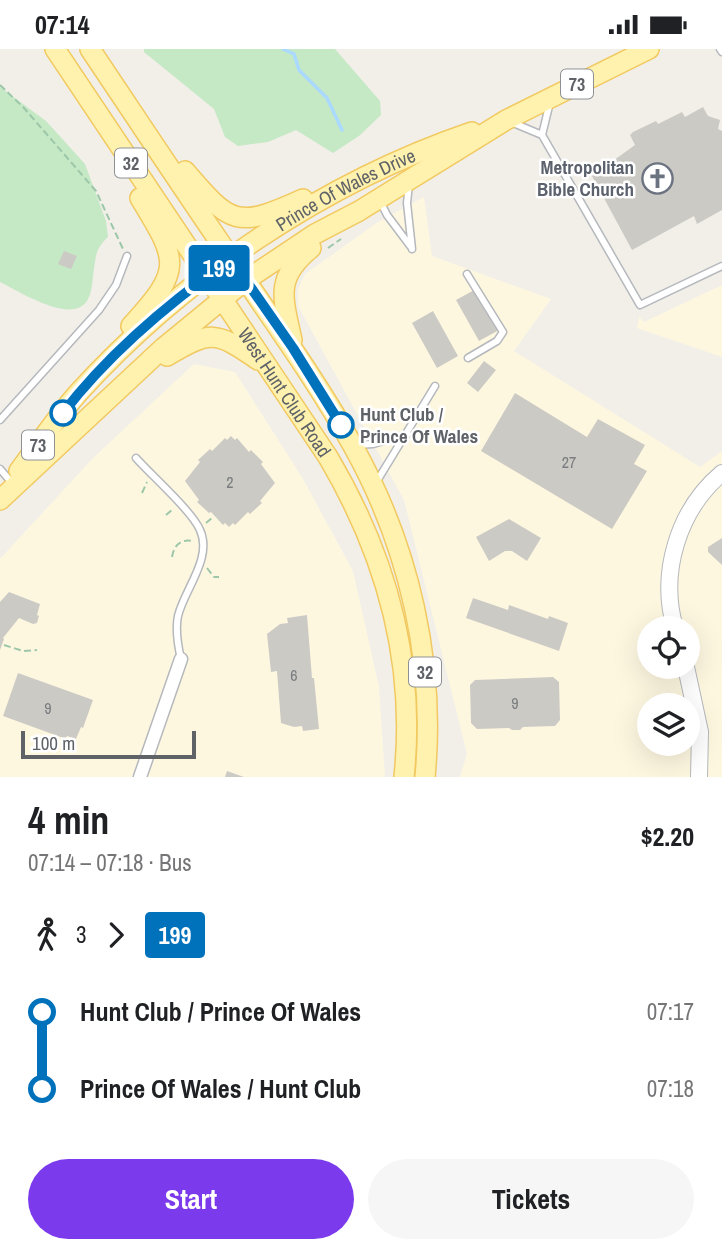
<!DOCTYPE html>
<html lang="en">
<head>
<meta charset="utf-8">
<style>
  :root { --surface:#fff; --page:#f6f6f6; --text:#202124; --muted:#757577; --accent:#7c3aed }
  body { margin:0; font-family:"Archivo Narrow",sans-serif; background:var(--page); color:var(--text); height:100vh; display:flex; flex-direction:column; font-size:26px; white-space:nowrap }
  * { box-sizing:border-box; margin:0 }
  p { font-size:23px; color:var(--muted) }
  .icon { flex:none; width:38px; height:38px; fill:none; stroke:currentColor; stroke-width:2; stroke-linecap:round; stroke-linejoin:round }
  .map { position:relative; height:728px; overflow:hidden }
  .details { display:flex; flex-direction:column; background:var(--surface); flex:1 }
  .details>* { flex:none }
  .badge { padding:0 14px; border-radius:5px; font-size:24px; line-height:46px }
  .tools { position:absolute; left:637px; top:567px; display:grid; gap:14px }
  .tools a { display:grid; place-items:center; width:63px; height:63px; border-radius:50%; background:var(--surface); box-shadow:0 7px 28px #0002; font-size:35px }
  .scale { position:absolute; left:21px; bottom:18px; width:175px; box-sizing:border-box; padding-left:7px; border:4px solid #5f6368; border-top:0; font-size:19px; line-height:24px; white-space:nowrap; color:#5f6368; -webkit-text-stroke:5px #fff; paint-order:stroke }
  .map>.badge { position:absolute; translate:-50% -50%; box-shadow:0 0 0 4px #fff }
  .legs { display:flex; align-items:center; gap:10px; height:77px; padding:0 28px; font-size:23px }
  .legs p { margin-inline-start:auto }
  .overview { display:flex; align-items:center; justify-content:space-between; height:119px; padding:0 28px }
  h1 { font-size:38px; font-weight:800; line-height:52px }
  .button { display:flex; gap:14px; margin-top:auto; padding:14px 28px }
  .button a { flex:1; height:80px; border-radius:42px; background:var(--accent); color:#fff; font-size:28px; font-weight:800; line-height:80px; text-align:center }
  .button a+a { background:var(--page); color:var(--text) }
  ul { padding:0 28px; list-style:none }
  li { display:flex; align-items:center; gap:24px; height:77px; font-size:26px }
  li i { display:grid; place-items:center; width:10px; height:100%; margin:0 9px; background:currentColor }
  li i::after { content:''; width:18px; height:18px; margin:-9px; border:5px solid; border-radius:50%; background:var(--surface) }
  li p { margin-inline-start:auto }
  li:first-child i { background:linear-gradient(#0000 50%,currentColor 0) }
  li:last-child i { background:linear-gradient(currentColor 50%,#0000 0) }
  .status { display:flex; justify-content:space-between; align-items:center; height:49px; padding:0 35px; background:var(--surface); direction:ltr }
  .status svg { height:19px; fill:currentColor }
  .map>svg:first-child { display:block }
  .commercial { fill:#fef7e0; fill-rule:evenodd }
  .green { fill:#c5e8c5 }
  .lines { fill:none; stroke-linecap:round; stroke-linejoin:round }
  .stream { stroke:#aadaff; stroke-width:3.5 }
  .building { fill:#cccac5 }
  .service-casing { stroke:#b5b8bc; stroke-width:9 }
  .minor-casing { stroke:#b5b8bc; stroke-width:15 }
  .tertiary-casing { stroke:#b5b8bc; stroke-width:18 }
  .primary-casing { stroke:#f2c960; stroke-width:22 }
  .path { stroke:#9cc7a9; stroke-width:2; stroke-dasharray:7 3.5; stroke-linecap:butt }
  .service { stroke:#fff; stroke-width:6 }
  .minor { stroke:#fff; stroke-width:12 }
  .tertiary { stroke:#fff; stroke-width:16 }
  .primary { stroke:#fff2af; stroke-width:19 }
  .line-1-casing { stroke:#fff; stroke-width:16 }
  .line-1 { stroke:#0072bc; stroke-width:10 }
  .stop-1-dot { fill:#fff; stroke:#0072bc; stroke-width:3.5 }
  .labels { text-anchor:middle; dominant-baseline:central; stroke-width:5; stroke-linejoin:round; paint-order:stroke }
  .number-label { font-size:16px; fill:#7a7d7f }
  .shield { fill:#fff; stroke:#8f9295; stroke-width:2 }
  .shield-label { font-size:18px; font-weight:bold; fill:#5f6368 }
  .worship-label { font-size:19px; font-weight:bold; fill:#5b616d; stroke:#fff; text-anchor:end }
  .street-label { font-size:19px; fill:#5f6368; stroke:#fff }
  .stop-label { font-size:19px; font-weight:bold; fill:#5f6368; stroke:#fff; text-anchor:start }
</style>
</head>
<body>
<div class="status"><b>07:14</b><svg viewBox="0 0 49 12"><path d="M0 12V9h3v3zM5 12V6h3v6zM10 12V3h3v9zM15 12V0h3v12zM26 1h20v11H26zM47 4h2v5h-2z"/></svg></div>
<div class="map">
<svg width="722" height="728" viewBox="0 0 722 728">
  <rect width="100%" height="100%" fill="#f1efe8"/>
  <path class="commercial" d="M424,148L432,207L551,250L514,302L700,418L722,402V728H460L467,705L404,451L298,257V240L305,225L378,173ZM649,579H688V618H649ZM649,656H688V695H649Z
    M722,236V308L637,279L639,268L644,273Z
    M194,315L235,323L303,430L353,522L379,638L385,728H0V510L93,409Z"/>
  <path class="green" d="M144,0H335L380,52L381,66L359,87L333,104L296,81L268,93L238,97L225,88L214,60L144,3Z
    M0,38L46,72L85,115L106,172L108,188C94,201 96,209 93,227C92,237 91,251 82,257C63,270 18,242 0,233Z"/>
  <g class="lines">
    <path class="stream" d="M283,0L294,5L299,21L327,49L342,81"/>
  </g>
  <path class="building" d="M703,58L708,67L720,71L718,80L722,82V161L697,175L694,167L632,201L592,127L635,96L630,86L633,83L656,72L658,75L682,63L685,68Z
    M64,202L77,207L71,220L58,215Z
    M476,240L499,281L479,292L456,251Z
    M433,262L458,307L437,319L412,274Z
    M484,312L496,321L478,343L467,334Z
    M515,344L587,388L598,370L645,396L634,415L647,422L612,480L481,402Z
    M231,387L235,391L237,389L249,403L251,401L263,413L261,415L275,434L260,452L262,454L250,465L248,463L235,476L233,474L229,478L225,474L223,476L211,463L209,464L197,453L199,451L185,432L200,413L198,411L210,400L212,402L225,389L227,391Z
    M509,470L541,489L527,512L512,502H505L489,512L476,488Z
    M722,489V516L708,503V498Z
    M9,543L40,555L37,566L39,567L37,574L33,575L19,569L3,589L4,590L0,601V553Z
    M473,549L508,561L509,556L548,570L549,567L568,574L559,602L466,569Z
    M307,566L312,629H314L319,680L303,682L302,677L294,678L281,674L277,622L271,623L267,585L280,575L288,574L287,569Z
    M18,624L93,651L83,679L81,678L76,690L67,687L66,690L3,667Z
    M553,628L559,633L560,671L555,677L523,678L520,681H512L509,679L477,680L471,674L470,636L475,631Z
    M227,722L244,728H225Z"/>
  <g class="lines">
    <defs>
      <path id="service" d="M720,0L722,3
        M511,73L542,86L640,256L722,217
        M542,86L550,53
        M409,135L407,154L412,200
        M380,152L387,166L411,198
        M467,225L503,283L497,292L468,309
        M0,371L99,261L116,236L127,207
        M355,396L373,395L408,385
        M136,409C151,426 192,462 200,481C213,509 184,541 178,567C175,581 178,597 181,610
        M0,420L12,434
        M377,432L435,337"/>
      <path id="minor" d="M140,728L181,610"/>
      <path id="tertiary" d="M675,579C659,524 678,461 722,424
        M686,618L700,683L699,728"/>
      <g id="primary">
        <path id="s1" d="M55,0L328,408C386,506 416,614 404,728"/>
        <path d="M90,0C137,70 184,141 232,211C273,272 317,332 353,397C409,497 436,614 425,728"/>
        <path d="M185,122C231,176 237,180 303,150"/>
        <path d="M131,277C183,220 179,213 140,149"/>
        <path d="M292,291C283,249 274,229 311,199"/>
        <path d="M167,307C211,281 216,282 258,311"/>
        <path id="s2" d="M19,422C39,395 58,366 80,342C185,227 325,133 472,83"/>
        <path d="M0,451L163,299L246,231L315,185L359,162L506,71L649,0"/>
      </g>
    </defs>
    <use href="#service" class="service-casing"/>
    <use href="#minor" class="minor-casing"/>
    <use href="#tertiary" class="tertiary-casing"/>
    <use href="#primary" class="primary-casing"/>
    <path class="path" d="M0,36L24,59L96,142L123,200
      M328,199L341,190
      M142,444L147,433
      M166,466L173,460
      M206,474L213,468
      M172,508C174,496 181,490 192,492
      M207,519L214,528H219
      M4,596L23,602L37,601"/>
    <use href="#service" class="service"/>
    <use href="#minor" class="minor"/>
    <use href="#tertiary" class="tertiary"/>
    <use href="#primary" class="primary"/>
  </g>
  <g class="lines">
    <defs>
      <path id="line-1" d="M63,364C109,304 170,253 231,210L293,299L341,376"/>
    </defs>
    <use href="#line-1" class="line-1-casing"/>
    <use href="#line-1" class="line-1"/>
  </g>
  <defs>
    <symbol id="church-ring" viewBox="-11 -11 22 22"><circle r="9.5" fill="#fff" stroke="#6b7280" stroke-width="1.5"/><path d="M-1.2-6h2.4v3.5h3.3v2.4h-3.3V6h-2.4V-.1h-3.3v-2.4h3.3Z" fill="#6b7280"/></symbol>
  </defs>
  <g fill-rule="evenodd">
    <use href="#church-ring" x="640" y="112" width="35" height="35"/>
  </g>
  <g class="stop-1-dot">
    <circle cx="63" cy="364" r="12"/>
    <circle cx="341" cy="376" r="12"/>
  </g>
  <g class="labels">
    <g class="number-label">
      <text x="569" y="413">27</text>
      <text x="230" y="433">2</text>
      <text x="294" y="626">6</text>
      <text x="515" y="654">9</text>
      <text x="48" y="659">9</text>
    </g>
    <g class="shield">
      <rect x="561" y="20.5" width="32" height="29" rx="5"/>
      <rect x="115" y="99.5" width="32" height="29" rx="5"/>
      <rect x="22" y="381.5" width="32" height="29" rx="5"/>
      <rect x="409" y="608.5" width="32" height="29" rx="5"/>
    </g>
    <g class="shield-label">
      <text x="577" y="35">73</text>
      <text x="131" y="114">32</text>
      <text x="38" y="396">73</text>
      <text x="425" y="623">32</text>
    </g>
    <g class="worship-label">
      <text x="634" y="118">Metropolitan<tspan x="634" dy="22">Bible Church</tspan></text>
    </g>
    <g class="street-label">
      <text stroke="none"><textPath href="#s2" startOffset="436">Prince Of Wales Drive</textPath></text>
      <text stroke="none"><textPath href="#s1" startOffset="413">West Hunt Club Road</textPath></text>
    </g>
    <g class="stop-label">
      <text x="360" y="365">Hunt Club /<tspan x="360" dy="22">Prince Of Wales</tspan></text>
    </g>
  </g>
</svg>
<div class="tools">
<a><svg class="icon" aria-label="locate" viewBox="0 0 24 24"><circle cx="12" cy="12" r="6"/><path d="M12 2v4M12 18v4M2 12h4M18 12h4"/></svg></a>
<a><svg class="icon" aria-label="layers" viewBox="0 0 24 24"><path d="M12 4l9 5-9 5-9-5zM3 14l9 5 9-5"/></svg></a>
</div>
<div class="scale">100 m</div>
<b class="badge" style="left:219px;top:219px;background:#0072bc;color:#fff">199</b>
</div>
<section class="details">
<div class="overview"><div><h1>4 min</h1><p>07:14 – 07:18 · Bus</p></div><b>$2.20</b></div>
<div class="legs"><svg class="icon" aria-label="walk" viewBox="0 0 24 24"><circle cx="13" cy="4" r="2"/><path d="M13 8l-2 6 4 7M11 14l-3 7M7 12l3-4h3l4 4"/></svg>3<svg class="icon" aria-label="forward" viewBox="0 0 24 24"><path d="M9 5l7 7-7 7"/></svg><b class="badge" style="background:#0072bc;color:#fff">199</b></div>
<ul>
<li><i style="color:#0072bc"></i><b>Hunt Club / Prince Of Wales</b><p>07:17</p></li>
<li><i style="color:#0072bc"></i><b>Prince Of Wales / Hunt Club</b><p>07:18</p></li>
</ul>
<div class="button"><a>Start</a><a>Tickets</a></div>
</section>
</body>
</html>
